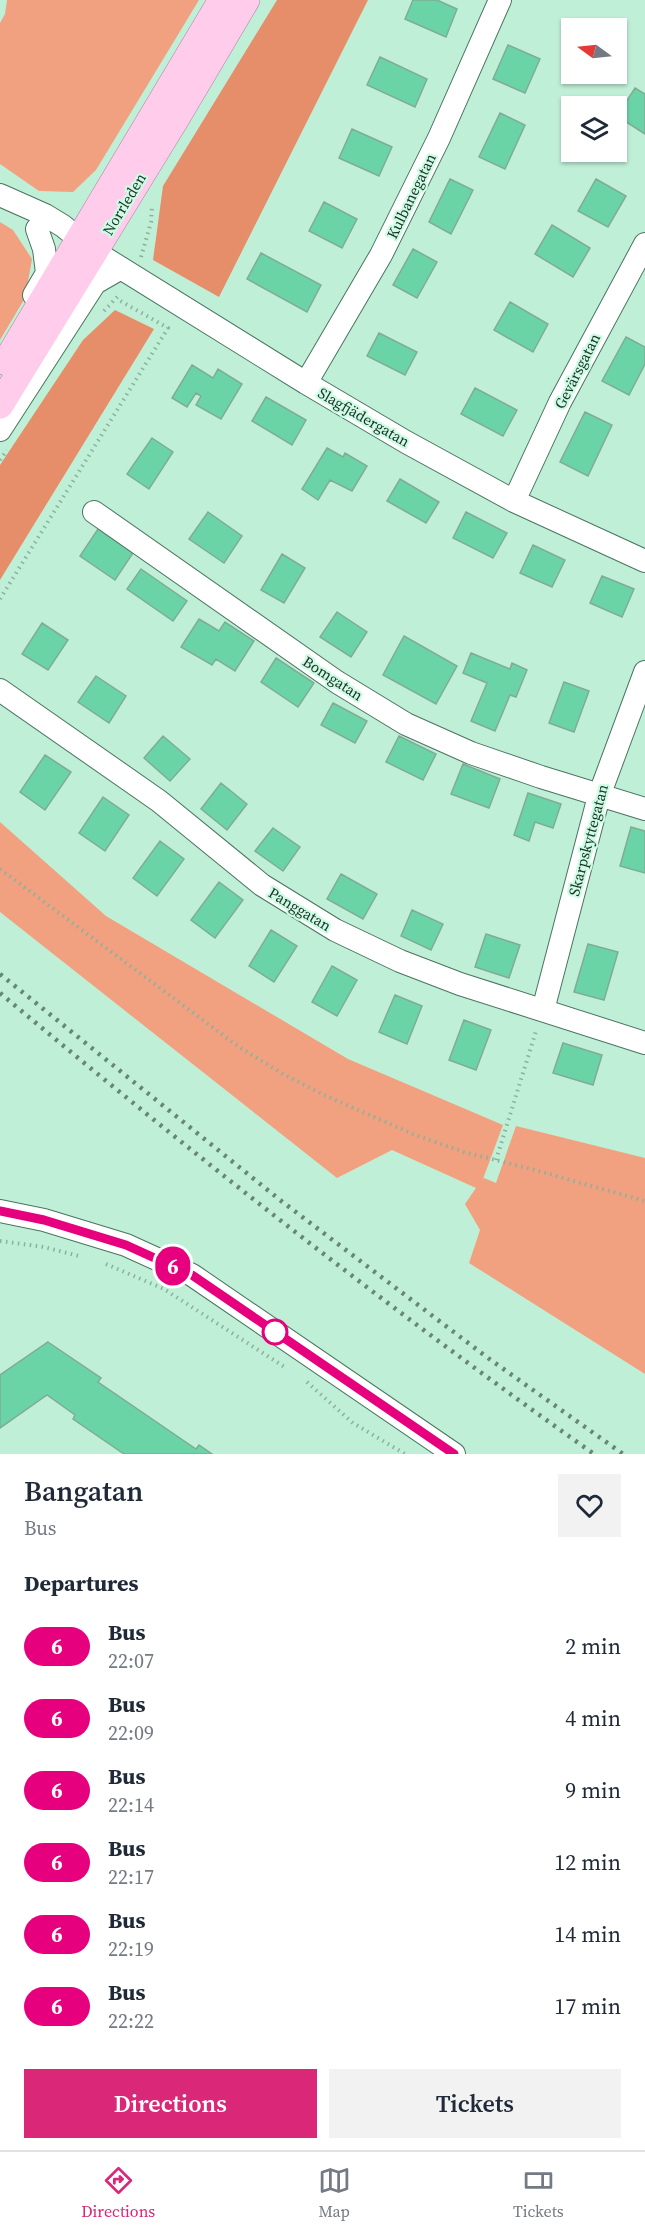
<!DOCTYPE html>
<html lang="en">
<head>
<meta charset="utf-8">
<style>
  :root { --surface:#fff; --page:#f2f2f3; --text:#1f2937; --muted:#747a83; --line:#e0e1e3; --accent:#db2777 }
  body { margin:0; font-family:"Source Serif 4",serif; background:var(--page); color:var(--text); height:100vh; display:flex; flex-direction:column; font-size:22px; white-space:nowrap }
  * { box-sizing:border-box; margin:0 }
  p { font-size:20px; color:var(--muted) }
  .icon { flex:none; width:33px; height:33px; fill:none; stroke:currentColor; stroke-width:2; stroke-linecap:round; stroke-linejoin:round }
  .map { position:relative; height:1454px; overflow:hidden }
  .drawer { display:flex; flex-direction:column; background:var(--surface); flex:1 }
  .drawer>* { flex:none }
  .badge { padding:0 12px; border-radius:20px; font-size:21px; line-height:39px }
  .needle { width:39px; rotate:285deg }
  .controls { position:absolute; left:561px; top:18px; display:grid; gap:12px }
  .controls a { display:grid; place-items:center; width:66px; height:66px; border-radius:0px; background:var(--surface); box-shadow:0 2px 4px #0004; font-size:30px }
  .map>.badge { position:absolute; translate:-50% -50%; box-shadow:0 0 0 3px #fff }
  h2 { padding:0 24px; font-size:22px; line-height:54px }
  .round { display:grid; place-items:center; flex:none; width:63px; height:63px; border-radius:0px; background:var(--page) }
  .summary { display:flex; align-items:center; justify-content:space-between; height:102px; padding:0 24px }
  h1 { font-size:28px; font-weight:600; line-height:45px }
  .cta { display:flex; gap:12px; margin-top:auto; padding:12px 24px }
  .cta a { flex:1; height:69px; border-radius:0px; background:var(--accent); color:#fff; font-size:24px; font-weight:600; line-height:69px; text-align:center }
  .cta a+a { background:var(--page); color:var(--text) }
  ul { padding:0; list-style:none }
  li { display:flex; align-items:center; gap:18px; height:72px; padding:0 24px }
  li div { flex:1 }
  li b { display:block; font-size:22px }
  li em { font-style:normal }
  li .badge { min-width:66px; font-weight:700; text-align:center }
  .menu { display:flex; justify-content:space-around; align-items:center; height:84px; border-top:2px solid var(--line); background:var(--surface); font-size:16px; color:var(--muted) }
  .menu a { display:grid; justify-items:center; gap:3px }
  .menu .selected { color:var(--accent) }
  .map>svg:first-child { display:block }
  .green { fill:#f1a17f }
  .forest { fill:#e68e69 }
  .building { fill:#6bd4a6; stroke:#7fac96; stroke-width:1.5 }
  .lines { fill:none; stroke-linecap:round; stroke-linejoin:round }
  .minor-casing { stroke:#497460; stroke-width:24 }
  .major-casing { stroke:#b0819e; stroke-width:28 }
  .path { stroke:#8bb19e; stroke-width:4; stroke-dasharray:1.5 4.5; stroke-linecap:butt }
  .minor { stroke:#fff; stroke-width:22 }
  .major { stroke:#ffcdeb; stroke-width:27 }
  .rail { stroke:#678677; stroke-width:4.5; stroke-dasharray:3 6; stroke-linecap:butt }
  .line-casing { stroke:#fff; stroke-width:14 }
  .line { stroke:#e6007e; stroke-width:9 }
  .stop-dot { fill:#fff; stroke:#e6007e; stroke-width:3 }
  .labels { text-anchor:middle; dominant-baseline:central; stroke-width:4.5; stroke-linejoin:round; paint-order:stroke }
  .street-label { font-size:15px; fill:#1d3027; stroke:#cdfce4 }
</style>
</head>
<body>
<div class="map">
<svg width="645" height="1454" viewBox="0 0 645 1454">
  <rect width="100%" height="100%" fill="#c0efd7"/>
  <path class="green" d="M7,0H199L96,170L73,192L39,191L0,164V23L5,14Z
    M0,222L13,230L32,259L25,298L0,340Z
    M0,822L106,916L348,1059L503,1125L483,1179L484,1178L496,1183L516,1126L645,1158V1374L469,1263L480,1230L465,1204L476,1188L392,1150L337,1178L0,912Z"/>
  <path class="forest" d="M277,0H368L219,297L153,260L163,186Z
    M115,310L154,329L0,580V465L83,340Z"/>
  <path class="building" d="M413,0H437L457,9L446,37L405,19Z
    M508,45L540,59L525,93L493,79Z
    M380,57L427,79L415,107L367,85Z
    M635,88L645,94V134L617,116Z
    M500,113L525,125L505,169L479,157Z
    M352,129L392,147L379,176L339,158Z
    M450,179L473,190L451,234L429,222Z
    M596,179L626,196L608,227L578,211Z
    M324,202L357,219L342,248L309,231Z
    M552,225L590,248L573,277L535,254Z
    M413,249L437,262L417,298L393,285Z
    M261,253L321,285L307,312L247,279Z
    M510,302L548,324L533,352L494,330Z
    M379,333L417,352L405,375L367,356Z
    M626,337L645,347V364L629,395L602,381Z
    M192,365L213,378L218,369L242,384L221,419L196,405L201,396L196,393L187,407L172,398Z
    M475,388L517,410L503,436L461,414Z
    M266,397L306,420L292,445L252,421Z
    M585,412L612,425L588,476L560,462Z
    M152,438L173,452L149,489L127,474Z
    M327,448L343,457L345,453L367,466L352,491L330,480L318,500L302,489Z
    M400,479L439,502L426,523L387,501Z
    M208,512L242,536L224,563L189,539Z
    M466,512L507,533L493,558L453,538Z
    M98,529L133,553L115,580L80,556Z
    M533,545L565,560L552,587L520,573Z
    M282,554L305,568L284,603L261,590Z
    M141,569L187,601L173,621L127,589Z
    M602,576L634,589L622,617L590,603Z
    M337,612L367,632L351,657L320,637Z
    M199,619L219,631L225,622L254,641L235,671L216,659L212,665L181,647Z
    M42,623L68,640L48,670L22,654Z
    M404,636L457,666L436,704L383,675Z
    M471,653L510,669L512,663L527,670L516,697L510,695L495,731L471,721L487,683L463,673Z
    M276,658L314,683L298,707L261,682Z
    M96,676L126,696L109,723L78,702Z
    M564,682L589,691L574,732L549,723Z
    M333,703L367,721L355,743L321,725Z
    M163,736L190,759L170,781L144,758Z
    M399,736L436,754L423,780L386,762Z
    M45,755L71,772L45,810L20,792Z
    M463,764L500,779L489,808L451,794Z
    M221,783L247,804L227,830L201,809Z
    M528,793L561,804L553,828L535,822L529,841L514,835Z
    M103,797L129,815L105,851L79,833Z
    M631,827L645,831V873L620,866Z
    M273,828L300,847L283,871L255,851Z
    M160,841L184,859L157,896L133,878Z
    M341,874L377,894L363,919L327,899Z
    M219,882L243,900L215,938L191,920Z
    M412,910L443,924L431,950L401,936Z
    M271,930L297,946L274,982L249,966Z
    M486,934L520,945L509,978L475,967Z
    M588,944L618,952L604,1000L574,992Z
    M332,966L357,980L337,1016L312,1002Z
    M395,995L422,1006L407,1044L379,1032Z
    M464,1020L491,1030L476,1070L449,1060Z
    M563,1043L602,1055L593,1085L553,1073Z
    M48,1342L101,1378L98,1382L196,1449L199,1445L212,1454H124L73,1419L75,1415L47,1395L0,1428V1375Z"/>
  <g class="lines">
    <defs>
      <path id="minor" d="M0,195L45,215L63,226L95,252L306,383L406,442L514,501L645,561
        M34,295L47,273L44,249L37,229
        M306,383L381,255L439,138L500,0
        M0,430L95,283L121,268
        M514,501L560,402L645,244
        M94,512L337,682L406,724L471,753L541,777L645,809
        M0,690L159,801L262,885L335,930L400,961L460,984L645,1043
        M543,1010L599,796L645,672
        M0,1211L44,1220L126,1245L192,1275L454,1454"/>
      <path id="major" d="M6,362L222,0
        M0,405L175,120L246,0"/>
    </defs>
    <use href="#minor" class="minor-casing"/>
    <use href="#major" class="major-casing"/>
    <path class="path" d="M141,257L151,222L152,206
      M104,311L119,295
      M0,460L7,450
      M0,599L168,328L117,299
      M0,869L239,1047L283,1074L324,1095L415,1135L464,1152L535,1170L645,1201
      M496,1160L536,1031
      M0,1241L44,1247L79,1256
      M106,1264L164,1289L286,1368
      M307,1382L353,1423L405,1454"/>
    <use href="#minor" class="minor"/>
    <use href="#major" class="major"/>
    <path class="rail" d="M0,974L280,1200L488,1358L623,1454
      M0,993C192,1154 389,1309 594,1454"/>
  </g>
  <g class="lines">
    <defs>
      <path id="line" d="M0,1211L44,1220L126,1245L192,1275L454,1454"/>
    </defs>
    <use href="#line" class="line-casing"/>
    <use href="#line" class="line"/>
  </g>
  <circle class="stop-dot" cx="275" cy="1332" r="12"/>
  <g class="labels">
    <g class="street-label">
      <text transform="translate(411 196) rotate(-64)">Kulbanegatan</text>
      <text transform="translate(124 204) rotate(-59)">Norrleden</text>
      <text transform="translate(577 371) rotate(-63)">Gevärsgatan</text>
      <text transform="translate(364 417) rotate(30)">Slagfjädergatan</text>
      <text transform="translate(333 678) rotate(33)">Bomgatan</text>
      <text transform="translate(588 840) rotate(-75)">Skarpskyttegatan</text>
      <text transform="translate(300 909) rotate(31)">Panggatan</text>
    </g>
  </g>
</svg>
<div class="controls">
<a><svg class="needle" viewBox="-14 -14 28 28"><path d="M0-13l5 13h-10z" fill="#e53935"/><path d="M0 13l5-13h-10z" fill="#747a83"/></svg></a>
<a><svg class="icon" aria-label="layers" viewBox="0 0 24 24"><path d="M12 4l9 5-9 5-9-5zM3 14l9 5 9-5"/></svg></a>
</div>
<b class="badge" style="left:173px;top:1266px;background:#e6007e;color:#fff">6</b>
</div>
<section class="drawer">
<div class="summary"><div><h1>Bangatan</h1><p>Bus</p></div><a class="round"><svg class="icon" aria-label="heart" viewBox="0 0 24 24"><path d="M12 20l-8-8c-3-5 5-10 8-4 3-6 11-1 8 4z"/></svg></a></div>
<h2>Departures</h2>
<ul>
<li><span class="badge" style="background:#e6007e;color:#fff">6</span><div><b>Bus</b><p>22:07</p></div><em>2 min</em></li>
<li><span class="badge" style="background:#e6007e;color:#fff">6</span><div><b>Bus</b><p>22:09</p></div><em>4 min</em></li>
<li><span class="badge" style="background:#e6007e;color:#fff">6</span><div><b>Bus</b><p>22:14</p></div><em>9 min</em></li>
<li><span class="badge" style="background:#e6007e;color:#fff">6</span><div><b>Bus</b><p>22:17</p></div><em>12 min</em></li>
<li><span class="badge" style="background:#e6007e;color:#fff">6</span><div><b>Bus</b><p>22:19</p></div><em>14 min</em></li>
<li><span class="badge" style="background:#e6007e;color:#fff">6</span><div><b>Bus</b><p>22:22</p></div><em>17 min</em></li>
</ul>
<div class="cta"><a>Directions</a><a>Tickets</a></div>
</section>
<nav class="menu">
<a class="selected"><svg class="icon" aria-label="directions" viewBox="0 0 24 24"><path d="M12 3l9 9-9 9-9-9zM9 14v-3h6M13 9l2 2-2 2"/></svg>Directions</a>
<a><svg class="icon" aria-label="map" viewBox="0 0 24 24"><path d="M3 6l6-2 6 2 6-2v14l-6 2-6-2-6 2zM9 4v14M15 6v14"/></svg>Map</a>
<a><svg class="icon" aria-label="tickets" viewBox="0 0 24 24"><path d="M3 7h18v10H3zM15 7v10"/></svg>Tickets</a>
</nav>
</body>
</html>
